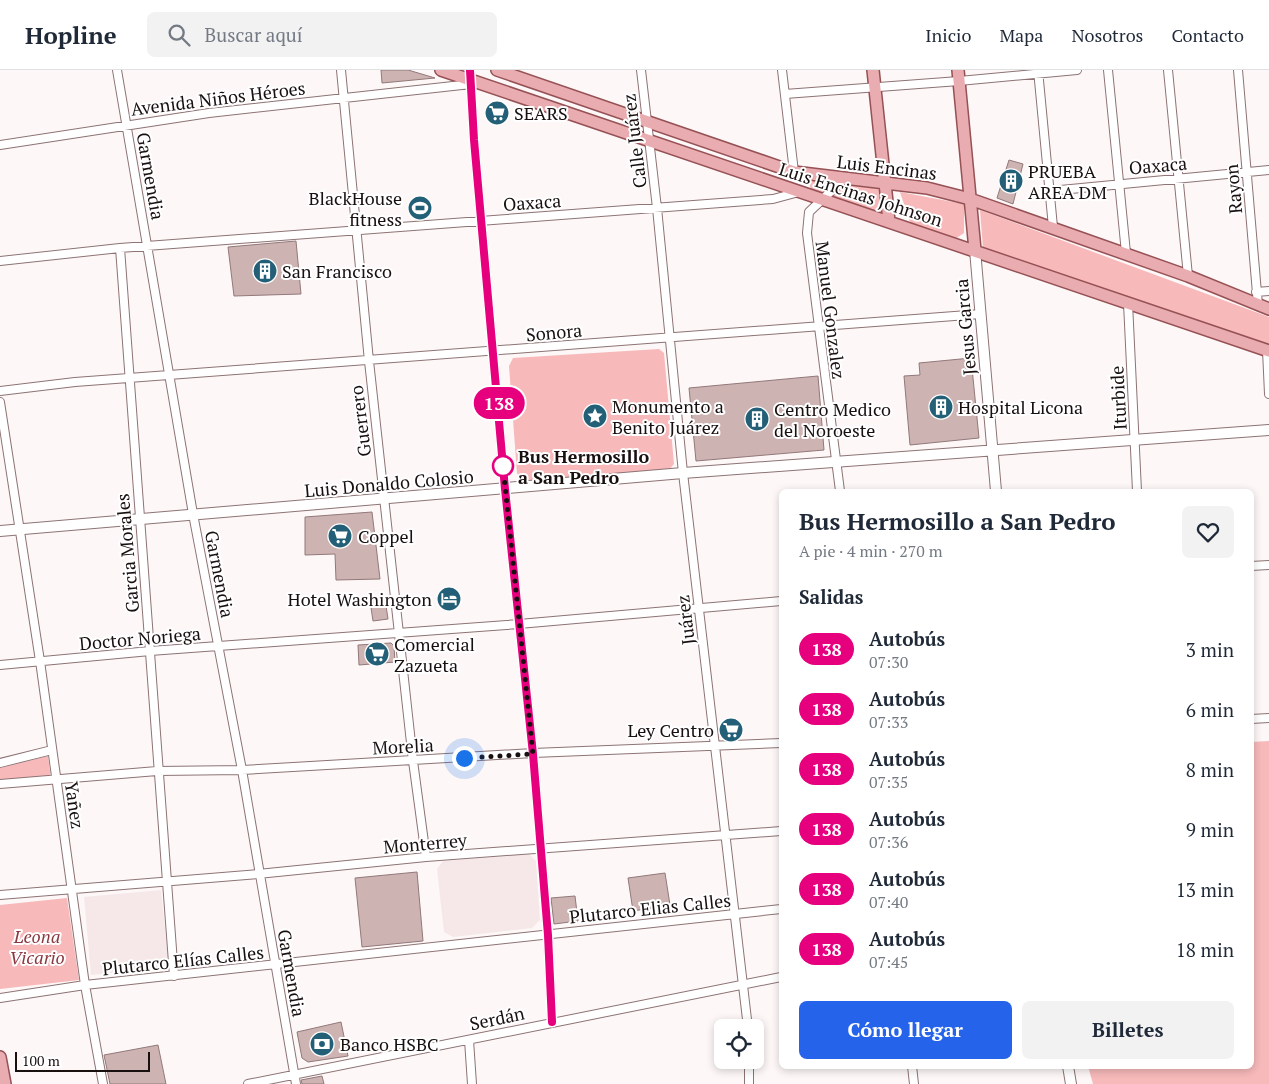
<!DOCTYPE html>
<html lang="es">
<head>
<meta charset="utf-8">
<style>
  :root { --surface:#fff; --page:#f2f2f3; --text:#1f2937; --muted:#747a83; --line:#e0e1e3; --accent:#2563eb }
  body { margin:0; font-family:"PT Serif",serif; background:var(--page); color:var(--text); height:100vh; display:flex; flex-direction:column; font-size:19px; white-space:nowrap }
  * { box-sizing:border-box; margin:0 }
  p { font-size:16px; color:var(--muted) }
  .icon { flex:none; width:28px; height:28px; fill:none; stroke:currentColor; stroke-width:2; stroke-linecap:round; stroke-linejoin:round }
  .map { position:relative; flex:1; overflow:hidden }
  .sheet { position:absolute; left:779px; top:419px; width:475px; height:580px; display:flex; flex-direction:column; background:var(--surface); border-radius:8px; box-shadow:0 2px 8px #0003 }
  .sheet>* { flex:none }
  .badge { padding:0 10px; border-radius:16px; font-size:18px; line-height:32px }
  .tools { position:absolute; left:714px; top:949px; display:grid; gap:10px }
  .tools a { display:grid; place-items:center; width:50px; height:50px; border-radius:8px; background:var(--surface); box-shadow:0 2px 8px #0003; font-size:25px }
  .scale { position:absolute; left:15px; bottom:12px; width:135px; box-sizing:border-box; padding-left:5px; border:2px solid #180f0f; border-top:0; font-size:14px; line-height:18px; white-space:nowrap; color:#180f0f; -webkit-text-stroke:4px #fff; paint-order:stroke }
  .you { position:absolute; width:25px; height:25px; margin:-12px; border:4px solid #fff; border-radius:50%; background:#1a73e8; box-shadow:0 0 0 8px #1a73e833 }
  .map>.badge { position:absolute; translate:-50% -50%; box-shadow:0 0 0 2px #fff }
  h2 { padding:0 20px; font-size:19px; line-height:45px }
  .round { display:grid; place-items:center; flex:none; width:52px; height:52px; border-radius:8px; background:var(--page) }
  .head { display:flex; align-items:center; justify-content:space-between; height:85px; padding:0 20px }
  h1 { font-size:24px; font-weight:800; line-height:38px }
  .action { display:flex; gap:10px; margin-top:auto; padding:10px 20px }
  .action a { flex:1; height:58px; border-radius:8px; background:var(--accent); color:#fff; font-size:20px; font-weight:800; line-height:58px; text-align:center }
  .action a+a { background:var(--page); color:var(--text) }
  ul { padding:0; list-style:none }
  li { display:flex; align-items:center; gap:15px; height:60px; padding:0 20px }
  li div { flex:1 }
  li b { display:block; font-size:19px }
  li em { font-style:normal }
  li .badge { min-width:55px; font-weight:700; text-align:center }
  header { display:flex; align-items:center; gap:30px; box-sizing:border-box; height:70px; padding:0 25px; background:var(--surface); border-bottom:1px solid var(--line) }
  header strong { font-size:24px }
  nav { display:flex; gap:28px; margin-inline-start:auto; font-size:18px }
  .search { width:350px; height:45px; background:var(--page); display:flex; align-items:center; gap:12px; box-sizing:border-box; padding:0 18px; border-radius:8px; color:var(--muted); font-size:19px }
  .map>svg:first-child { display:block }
  .built { fill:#f6e8e8 }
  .green { fill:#f7b9ba }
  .building { fill:#ceb3b3; stroke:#927879 }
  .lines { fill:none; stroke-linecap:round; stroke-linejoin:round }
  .street-casing { stroke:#8d7374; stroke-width:10 }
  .secondary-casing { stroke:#8d7374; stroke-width:12 }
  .primary-casing { stroke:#965155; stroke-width:14 }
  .street { stroke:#fff; stroke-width:8 }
  .secondary { stroke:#fff; stroke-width:10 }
  .primary { stroke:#e9acb0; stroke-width:11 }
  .line-casing { stroke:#fff; stroke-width:11 }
  .line { stroke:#e6007e; stroke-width:8 }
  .walk { stroke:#180f0f; stroke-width:5; stroke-dasharray:0 9 }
  .stop-dot { fill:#fff; stroke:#e6007e; stroke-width:2.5 }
  .labels { text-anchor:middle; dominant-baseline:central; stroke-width:4; stroke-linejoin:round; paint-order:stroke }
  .street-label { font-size:18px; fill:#180f0f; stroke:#fff }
  .poi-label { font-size:18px; fill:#180f0f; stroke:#fff; text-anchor:start }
  .stop-label { font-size:18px; font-weight:bold; fill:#180f0f; stroke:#fff; text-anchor:start }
  .park-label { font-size:18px; font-style:italic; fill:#8a3840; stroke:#fff }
</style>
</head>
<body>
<header>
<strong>Hopline</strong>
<div class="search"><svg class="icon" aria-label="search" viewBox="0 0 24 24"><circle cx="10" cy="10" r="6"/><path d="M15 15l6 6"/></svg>Buscar aquí</div>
<nav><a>Inicio</a><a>Mapa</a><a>Nosotros</a><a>Contacto</a></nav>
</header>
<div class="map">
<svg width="1269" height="1014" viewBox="0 0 1269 1014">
  <rect width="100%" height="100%" fill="#fdf7f7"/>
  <path class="built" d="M529,784L536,791L540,850L532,858L453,867L444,862L437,799L443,791Z
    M161,820L169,897L91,905L84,827Z"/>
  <path class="green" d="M809,110L880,119L885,144L811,122Z
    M900,122L964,134V163L955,169L911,155Z
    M980,140L1269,247V274L983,178Z
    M659,279L664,283L674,394L669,400L527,413L520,410L517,403L509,296L513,288Z
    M1269,671V1014H1093L1088,996H1251V672Z
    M48,686L51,709L0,712V698Z
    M67,828L79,910L0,919V835Z"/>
  <path class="building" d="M381,0H408L435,8L382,13Z
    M1009,90L1023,94L1013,134L997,128Z
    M296,171L301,224L234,226L228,177Z
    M971,288L979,368L910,375L904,306L920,305L919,293Z
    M818,306L824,380L696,391L689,318Z
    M372,442L380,509L336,510L335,484L305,485V447Z
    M385,529L388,549L373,551L370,531Z
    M391,573L394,576L395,592L359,595L358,575Z
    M417,802L423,871L362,877L355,808Z
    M665,803L670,835L633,841L628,808Z
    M575,826L578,851L554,854L551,828Z
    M341,952L348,986L308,992L302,988L297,962Z
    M158,975L166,1014H110L104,985Z
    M322,1006L324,1014H302L301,1010Z"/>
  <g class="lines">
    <defs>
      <path id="street" d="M117,0L193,444L242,700L296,1014
        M341,0L369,291L413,691L426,787
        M470,0L474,70L505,419L533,683L548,865L552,952
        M641,0L657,138L683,403L748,958
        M782,0L794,102
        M1038,0L1053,157
        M1108,0L1126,183
        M1168,0L1188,206
        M1238,0L1258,235
        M785,24L959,11L1077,0
        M0,75L209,43L471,14
        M1050,121L1269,100
        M120,178L174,906
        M0,191L120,178L773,129L799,122
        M1256,222L1269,221
        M1128,233L1137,421
        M1267,280L1269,324
        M0,321L75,312L981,244
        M0,332L40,591L85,915L103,1014
        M840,421L807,163L809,142L844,109
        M1251,496L1269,495
        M0,595L150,581L519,554L781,531
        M1251,649L1269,648
        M0,693L52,680
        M0,714L157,701L242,700L533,683L781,673
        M0,825L258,804L426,787L781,761
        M0,928L85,915L781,839
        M469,970L472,1014
        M912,996L914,1014
        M248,1014L781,907
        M749,1014V990"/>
      <path id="secondary" d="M975,180L996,421
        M0,461L683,403L1269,360
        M1068,996L1071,1014"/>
      <path id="primary" d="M441,0L1269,281
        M497,0L794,102L927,118L970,129L1188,206L1269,239
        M873,0L889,151
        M958,0L975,180
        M0,987L5,1014"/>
    </defs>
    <use href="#street" class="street-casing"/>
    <use href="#secondary" class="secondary-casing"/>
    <use href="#primary" class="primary-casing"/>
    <use href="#street" class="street"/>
    <use href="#secondary" class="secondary"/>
    <use href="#primary" class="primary"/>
  </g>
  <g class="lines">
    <defs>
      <path id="line" d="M470,0L474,70L505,419L533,684L548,865L552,952"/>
    </defs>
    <use href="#line" class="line-casing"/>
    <use href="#line" class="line"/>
    <path class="walk" d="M464,688L533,684L503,396"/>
  </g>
  <defs>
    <symbol id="supermarket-disc" viewBox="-11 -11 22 22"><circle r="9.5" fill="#235f77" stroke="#fff"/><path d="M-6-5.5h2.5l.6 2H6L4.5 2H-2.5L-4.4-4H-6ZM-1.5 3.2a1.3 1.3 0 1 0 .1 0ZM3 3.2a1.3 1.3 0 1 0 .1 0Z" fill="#fff"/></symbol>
    <symbol id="building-disc" viewBox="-11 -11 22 22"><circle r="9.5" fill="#235f77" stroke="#fff"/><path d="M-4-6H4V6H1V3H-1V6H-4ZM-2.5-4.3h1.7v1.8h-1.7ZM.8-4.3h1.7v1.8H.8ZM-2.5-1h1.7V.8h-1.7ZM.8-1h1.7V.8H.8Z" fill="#fff"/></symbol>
    <symbol id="stadium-disc" viewBox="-11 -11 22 22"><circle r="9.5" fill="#235f77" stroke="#fff"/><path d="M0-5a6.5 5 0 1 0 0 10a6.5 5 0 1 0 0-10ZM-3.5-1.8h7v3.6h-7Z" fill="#fff"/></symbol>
    <symbol id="sight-disc" viewBox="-11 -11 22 22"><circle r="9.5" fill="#235f77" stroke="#fff"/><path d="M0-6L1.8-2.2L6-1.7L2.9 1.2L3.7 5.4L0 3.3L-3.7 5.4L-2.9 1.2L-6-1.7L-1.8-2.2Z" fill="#fff"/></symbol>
    <symbol id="hotel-disc" viewBox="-11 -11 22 22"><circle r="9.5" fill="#235f77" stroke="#fff"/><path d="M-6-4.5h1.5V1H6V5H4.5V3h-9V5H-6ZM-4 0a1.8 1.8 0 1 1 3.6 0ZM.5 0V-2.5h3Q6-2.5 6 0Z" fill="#fff"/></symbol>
    <symbol id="bank-disc" viewBox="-11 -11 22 22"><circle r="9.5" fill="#235f77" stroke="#fff"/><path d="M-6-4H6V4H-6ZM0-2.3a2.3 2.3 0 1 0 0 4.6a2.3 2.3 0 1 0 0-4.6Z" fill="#fff"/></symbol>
  </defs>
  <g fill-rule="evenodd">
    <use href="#supermarket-disc" x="483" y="29" width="28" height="28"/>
    <use href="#building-disc" x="997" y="97" width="28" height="28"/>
    <use href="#stadium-disc" x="406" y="124" width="28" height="28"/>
    <use href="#building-disc" x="251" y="187" width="28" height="28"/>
    <use href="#building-disc" x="927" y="323" width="28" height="28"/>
    <use href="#sight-disc" x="581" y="332" width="28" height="28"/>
    <use href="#building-disc" x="743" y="335" width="28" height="28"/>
    <use href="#supermarket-disc" x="326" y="452" width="28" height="28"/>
    <use href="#hotel-disc" x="435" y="515" width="28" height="28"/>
    <use href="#supermarket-disc" x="363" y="570" width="28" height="28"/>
    <use href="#supermarket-disc" x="717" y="646" width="28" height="28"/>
    <use href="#bank-disc" x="308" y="960" width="28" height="28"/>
  </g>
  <circle class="stop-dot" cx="503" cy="396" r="10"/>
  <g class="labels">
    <g class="street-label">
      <text transform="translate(218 28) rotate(-7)">Avenida Niños Héroes</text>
      <text transform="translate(634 71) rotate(-97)">Calle Juárez</text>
      <text transform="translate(1158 95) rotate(-5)">Oaxaca</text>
      <text transform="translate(887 97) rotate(7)">Luis Encinas</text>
      <text transform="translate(151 106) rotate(80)">Garmendia</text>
      <text transform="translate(1233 119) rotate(-95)">Rayon</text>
      <text transform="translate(861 124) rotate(18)">Luis Encinas Johnson</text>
      <text transform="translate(532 132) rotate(-4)">Oaxaca</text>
      <text transform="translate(831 240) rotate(83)">Manuel Gonzalez</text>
      <text transform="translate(965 257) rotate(-95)">Jesus Garcia</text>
      <text transform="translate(554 262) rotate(-5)">Sonora</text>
      <text transform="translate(1118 328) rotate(-93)">Iturbide</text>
      <text transform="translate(360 351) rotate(-97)">Guerrero</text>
      <text transform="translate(389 413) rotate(-5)">Luis Donaldo Colosio</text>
      <text transform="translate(127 483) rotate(-95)">Garcia Morales</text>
      <text transform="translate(220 504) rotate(79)">Garmendia</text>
      <text transform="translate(685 550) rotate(-97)">Juárez</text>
      <text transform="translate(140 568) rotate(-5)">Doctor Noriega</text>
      <text transform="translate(403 676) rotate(-3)">Morelia</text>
      <text transform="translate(75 735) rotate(82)">Yañez</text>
      <text transform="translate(425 773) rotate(-5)">Monterrey</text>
      <text transform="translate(650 838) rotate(-6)">Plutarco Elias Calles</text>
      <text transform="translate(183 890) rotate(-6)">Plutarco Elías Calles</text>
      <text transform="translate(292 903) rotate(80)">Garmendia</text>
      <text transform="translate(497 948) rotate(-12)">Serdán</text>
    </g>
    <g class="poi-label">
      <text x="514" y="43">SEARS</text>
      <text x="1028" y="101">PRUEBA<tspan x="1028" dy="21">AREA DM</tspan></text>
      <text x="402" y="128" text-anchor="end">BlackHouse<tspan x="402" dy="21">fitness</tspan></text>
      <text x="282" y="201">San Francisco</text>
      <text x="612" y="336">Monumento a<tspan x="612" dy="21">Benito Juárez</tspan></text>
      <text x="958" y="337">Hospital Licona</text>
      <text x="774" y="339">Centro Medico<tspan x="774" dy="21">del Noroeste</tspan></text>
      <text x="358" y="466">Coppel</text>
      <text x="432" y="529" text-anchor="end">Hotel Washington</text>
      <text x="394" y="574">Comercial<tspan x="394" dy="21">Zazueta</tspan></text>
      <text x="714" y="660" text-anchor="end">Ley Centro</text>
      <text x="340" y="974">Banco HSBC</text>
    </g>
    <g class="stop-label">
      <text x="518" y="386">Bus Hermosillo<tspan x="518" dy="21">a San Pedro</tspan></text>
    </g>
    <g class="park-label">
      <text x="37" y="866">Leona<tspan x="37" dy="21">Vicario</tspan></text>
    </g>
  </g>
</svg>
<div class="tools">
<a><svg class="icon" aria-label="locate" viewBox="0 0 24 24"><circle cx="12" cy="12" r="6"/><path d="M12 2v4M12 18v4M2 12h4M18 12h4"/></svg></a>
</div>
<div class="scale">100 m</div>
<div class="you" style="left:464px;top:688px"></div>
<b class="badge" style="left:499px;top:333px;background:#e6007e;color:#fff">138</b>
<section class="sheet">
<div class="head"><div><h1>Bus Hermosillo a San Pedro</h1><p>A pie · 4 min · 270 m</p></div><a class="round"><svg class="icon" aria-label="heart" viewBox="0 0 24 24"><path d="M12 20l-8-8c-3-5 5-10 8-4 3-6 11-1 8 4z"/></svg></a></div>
<h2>Salidas</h2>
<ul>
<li><span class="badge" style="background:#e6007e;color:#fff">138</span><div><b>Autobús</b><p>07:30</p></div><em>3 min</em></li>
<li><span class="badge" style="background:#e6007e;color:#fff">138</span><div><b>Autobús</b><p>07:33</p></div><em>6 min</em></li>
<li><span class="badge" style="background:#e6007e;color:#fff">138</span><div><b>Autobús</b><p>07:35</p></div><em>8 min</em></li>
<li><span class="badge" style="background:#e6007e;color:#fff">138</span><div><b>Autobús</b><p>07:36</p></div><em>9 min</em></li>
<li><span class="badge" style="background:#e6007e;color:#fff">138</span><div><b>Autobús</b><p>07:40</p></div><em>13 min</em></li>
<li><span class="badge" style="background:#e6007e;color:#fff">138</span><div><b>Autobús</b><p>07:45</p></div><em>18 min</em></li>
</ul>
<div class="action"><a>Cómo llegar</a><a>Billetes</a></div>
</section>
</div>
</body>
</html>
